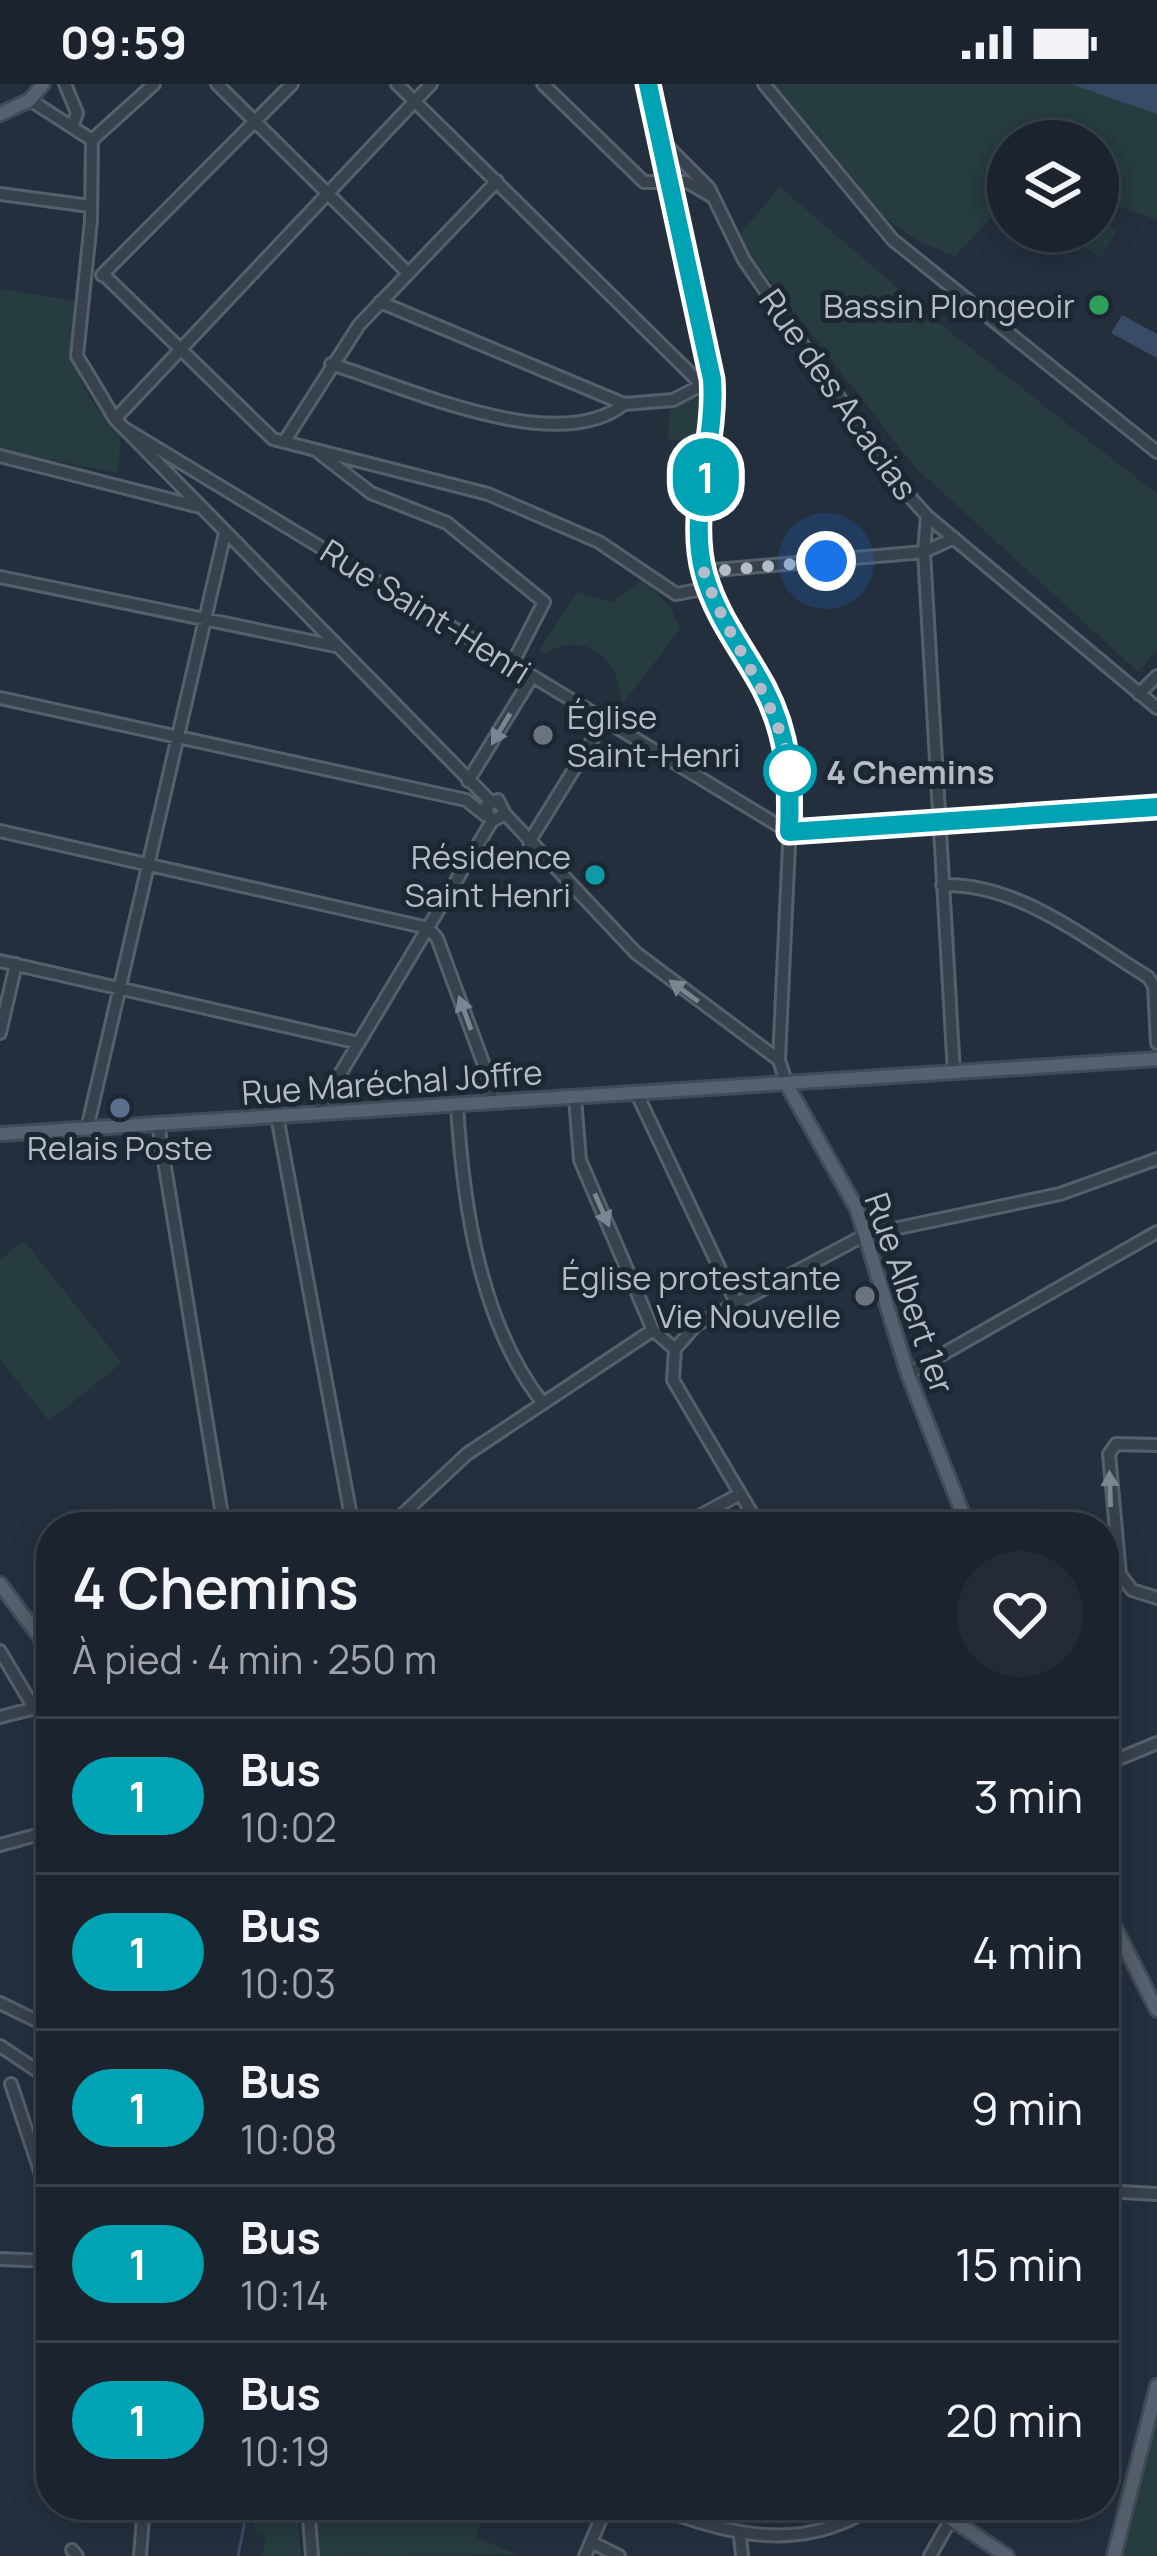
<!DOCTYPE html>
<html lang="fr">
<head>
<meta charset="utf-8">
<style>
  :root { --surface:#1b232e; --page:#242b36; --text:#f1f3f6; --muted:#a0a4aa; --line:#39404a }
  body { margin:0; font-family:Manrope,sans-serif; background:var(--page); color:var(--text); height:100vh; display:flex; flex-direction:column; font-size:45px; white-space:nowrap }
  * { box-sizing:border-box; margin:0 }
  p { font-size:39px; color:var(--muted) }
  .icon { flex:none; width:66px; height:66px; fill:none; stroke:currentColor; stroke-width:2; stroke-linecap:round; stroke-linejoin:round }
  .map { position:relative; flex:1; overflow:hidden }
  .panel { position:absolute; left:36px; top:1428px; width:1083px; height:1008px; display:flex; flex-direction:column; background:var(--surface); border-radius:48px; box-shadow:0 6px 30px #0003,0 0 0 3px var(--line) }
  .panel>* { flex:none }
  .badge { padding:0 24px; border-radius:39px; font-size:42px; line-height:78px }
  .fabs { position:absolute; left:987px; top:36px; display:grid; gap:24px }
  .fabs a { display:grid; place-items:center; width:132px; height:132px; border-radius:50%; background:var(--surface); box-shadow:0 6px 30px #0003,0 0 0 3px var(--line); font-size:60px }
  .you { position:absolute; width:60px; height:60px; margin:-30px; border:9px solid #fff; border-radius:50%; background:#1a73e8; box-shadow:0 0 0 18px #1a73e833 }
  .map>.badge { position:absolute; translate:-50% -50%; box-shadow:0 0 0 6px #fff }
  .round { display:grid; place-items:center; flex:none; width:126px; height:126px; border-radius:63px; background:var(--page) }
  .overview { display:flex; align-items:center; justify-content:space-between; height:204px; padding:0 36px }
  h1 { font-size:57px; font-weight:600; line-height:90px }
  ul { padding:0; list-style:none }
  li { display:flex; align-items:center; gap:36px; height:156px; padding:0 36px; border-top:3px solid var(--line) }
  li div { flex:1 }
  li b { display:block; font-size:45px }
  li em { font-style:normal }
  li .badge { min-width:132px; font-weight:700; text-align:center }
  .status { display:flex; justify-content:space-between; align-items:center; height:84px; padding:0 60px; background:var(--surface); direction:ltr }
  .status svg { height:33px; fill:currentColor }
  .map>svg:first-child { display:block }
  .green { fill:#263c3f }
  .water { fill:#394c67 }
  .lines { fill:none; stroke-linecap:round; stroke-linejoin:round }
  .stream { stroke:#394c67; stroke-width:3 }
  .minor-casing { stroke:#565f6c; stroke-width:16 }
  .major-casing { stroke:#414a57; stroke-width:18 }
  .minor { stroke:#38414e; stroke-width:10 }
  .major { stroke:#56606e; stroke-width:12 }
  .oneway { fill:#7c8592 }
  .line-casing { stroke:#fff; stroke-width:27 }
  .line { stroke:#00a3b4; stroke-width:18 }
  .walk { stroke:#b4bcc9; stroke-width:12; stroke-dasharray:0 21.6 }
  .leisure-dot { fill:#2e9e5b; stroke:#1d2633; stroke-width:4.5 }
  .worship-dot { fill:#6b7280; stroke:#1d2633; stroke-width:4.5 }
  .stop-dot { fill:#fff; stroke:#00a3b4; stroke-width:6 }
  .culture-dot { fill:#0f9aa8; stroke:#1d2633; stroke-width:4.5 }
  .service-dot { fill:#5c6f8a; stroke:#1d2633; stroke-width:4.5 }
  .labels { text-anchor:middle; dominant-baseline:central; stroke-width:10; stroke-linejoin:round; paint-order:stroke }
  .poi-label { font-size:33px; fill:#b4bcc9; stroke:#1d2633; text-anchor:end }
  .street-label { font-size:33px; fill:#b4bcc9; stroke:#1d2633 }
  .stop-label { font-size:33px; font-weight:bold; fill:#b4bcc9; stroke:#1d2633; text-anchor:start }
</style>
</head>
<body>
<div class="status"><b>09:59</b><svg viewBox="0 0 49 12"><path d="M0 12V9h3v3zM5 12V6h3v6zM10 12V3h3v9zM15 12V0h3v12zM26 1h20v11H26zM47 4h2v5h-2z"/></svg></div>
<div class="map">
<svg width="1157" height="2472" viewBox="0 0 1157 2472">
  <rect width="100%" height="100%" fill="#242f3e"/>
  <path class="green" d="M775,0H1157V136L1098,115V57H1008V116L955,172C857,137 839,74 775,0Z
    M780,103L940,240L1157,410V567L1138,588L914,382L750,171L737,153Z
    M1098,136L1117,147L1101,174L1060,147H1098Z
    M0,205L76,217C70,280 73,303 121,348L118,389L0,366Z
    M702,312L700,357L668,355L670,322Z
    M644,495L671,524L680,545L622,621C620,577 589,544 544,570L539,567L577,508L612,518Z
    M24,1157L122,1279L49,1337L0,1276V1176Z
    M1157,2325V2472H1119Z
    M257,2421H297L301,2472H262L266,2452L254,2447Z
    M353,2421H384L424,2437L429,2425L480,2435L477,2454L519,2471L318,2472L315,2432Z"/>
  <path class="water" d="M1071,0H1157V30Z
    M1122,231L1157,250V274L1111,249Z"/>
  <g class="lines">
    <path class="stream" d="M238,2472L248,2421"/>
    <defs>
      <path id="minor" d="M65,0L77,29L72,43
        M217,0L407,188
        M397,0L703,302
        M543,0L644,98H687L711,112
        M648,0L713,295L714,330L699,447L704,487L723,539L774,627L792,697L779,976L787,1001
        M764,0L893,156L1157,368
        M30,16L92,56
        M92,56L91,137L77,272L115,335L490,717
        M92,56L154,0
        M661,56L709,104L744,176L902,404L927,432L1157,624
        M0,110L90,122
        M103,190L273,355L488,410L599,458L676,510L709,504
        M102,191L292,0
        M380,218L624,320L673,316L706,299
        M331,280C406,303 557,374 624,320
        M115,335L431,0
        M124,344L789,748L1157,723
        M284,358L359,241L497,97
        M318,368L371,409L447,439L544,518L512,580
        M0,372L200,423
        M927,432L924,468L954,989
        M704,487L924,468L954,454
        M0,493L335,562
        M1139,610L1157,592
        M0,614L466,716L485,731
        M468,697L532,593
        M505,730L636,869L779,976
        M0,747L428,844L437,854L491,1000L492,1019
        M529,758L604,637
        M942,801C1019,799 1084,854 1148,893L1154,902L1157,959
        M0,877L359,959
        M0,949L16,880
        M637,1010L737,1221
        M575,1014L580,1076L653,1246L675,1265
        M457,1021C463,1121 480,1239 542,1318
        M316,1030L492,737L505,730L498,716L485,723L492,737
        M277,1032L353,1443
        M158,1040L224,1443
        M87,1045L225,449
        M908,1290L1157,1148
        M1157,1361L1116,1360L1109,1370L1120,1490L1132,1506L1157,1514
        M389,1443L467,1370L653,1246
        M679,1443L740,1410
        M760,1443L673,1296L675,1265L696,1241L865,1151L1060,1110L1157,1075
        M0,1567L34,1624
        M0,1633L51,1620
        M1104,1681L1157,1659
        M0,1761L51,1747
        M0,1919L51,1944
        M0,1962L51,1996
        M11,2000L51,2120
        M1104,2107L1157,2110
        M0,2175L51,2177
        M50,2356L51,2352
        M308,2421L312,2472
        M652,2421C726,2451 803,2471 875,2421
        M740,2452L742,2472
        M591,2458L619,2472
        M72,2466L77,2472
        M140,2472L144,2421
        M585,2472L607,2421
        M930,2472L959,2421"/>
      <path id="major" d="M0,30L30,16L43,0
        M787,1001L857,1125L908,1290L968,1443
        M0,1050L1157,975
        M0,1500L51,1568
        M1104,1822L1157,1926
        M930,2421L1007,2472
        M1114,2472L1157,2302"/>
    </defs>
    <use href="#minor" class="minor-casing"/>
    <use href="#major" class="major-casing"/>
    <use href="#minor" class="minor"/>
    <use href="#major" class="major"/>
  </g>
  <defs><path id="oneway-solid" d="M-6-.8H1V-3.2L6.5 0L1 3.2V.8H-6Z" transform="scale(3)"/></defs>
  <g class="oneway">
    <use href="#oneway-solid" transform="translate(501 645) rotate(121)"/>
    <use href="#oneway-solid" transform="translate(684 907) rotate(-144)"/>
    <use href="#oneway-solid" transform="translate(465 929) rotate(-110)"/>
    <use href="#oneway-solid" transform="translate(602 1126) rotate(66)"/>
    <use href="#oneway-solid" transform="translate(1110 1405) rotate(-92)"/>
  </g>
  <g class="lines">
    <defs>
      <path id="line" d="M648,0L712,295C717,359 687,426 704,489C716,533 743,565 764,604C789,652 791,696 789,748L1157,723"/>
    </defs>
    <use href="#line" class="line-casing"/>
    <use href="#line" class="line"/>
    <path class="walk" d="M790,687L792,697C782,618 728,561 704,488L826,477"/>
  </g>
  <circle class="leisure-dot" cx="1099" cy="221" r="12"/>
  <g class="worship-dot">
    <circle cx="543" cy="651" r="12"/>
    <circle cx="865" cy="1212" r="12"/>
  </g>
  <circle class="stop-dot" cx="790" cy="687" r="24"/>
  <circle class="culture-dot" cx="595" cy="791" r="12"/>
  <circle class="service-dot" cx="120" cy="1024" r="12"/>
  <g class="labels">
    <g class="poi-label">
      <text x="1075" y="221">Bassin Plongeoir</text>
      <text x="567" y="632" text-anchor="start">Église<tspan x="567" dy="38">Saint-Henri</tspan></text>
      <text x="571" y="772">Résidence<tspan x="571" dy="38">Saint Henri</tspan></text>
      <text x="120" y="1063" text-anchor="middle">Relais Poste</text>
      <text x="841" y="1193">Église protestante<tspan x="841" dy="38">Vie Nouvelle</tspan></text>
    </g>
    <g class="street-label">
      <text transform="translate(839 310) rotate(55)">Rue des Acacias</text>
      <text transform="translate(426 527) rotate(32)">Rue Saint-Henri</text>
      <text transform="translate(392 998) rotate(-4)">Rue Maréchal Joffre</text>
      <text transform="translate(910 1209) rotate(71)">Rue Albert 1er</text>
    </g>
    <g class="stop-label">
      <text x="826" y="687">4 Chemins</text>
    </g>
  </g>
</svg>
<div class="fabs">
<a><svg class="icon" aria-label="layers" viewBox="0 0 24 24"><path d="M12 4l9 5-9 5-9-5zM3 14l9 5 9-5"/></svg></a>
</div>
<div class="you" style="left:826px;top:477px"></div>
<b class="badge" style="left:706px;top:393px;background:#00a3b4;color:#fff">1</b>
<section class="panel">
<div class="overview"><div><h1>4 Chemins</h1><p>À pied · 4 min · 250 m</p></div><a class="round"><svg class="icon" aria-label="heart" viewBox="0 0 24 24"><path d="M12 20l-8-8c-3-5 5-10 8-4 3-6 11-1 8 4z"/></svg></a></div>
<ul>
<li><span class="badge" style="background:#00a3b4;color:#fff">1</span><div><b>Bus</b><p>10:02</p></div><em>3 min</em></li>
<li><span class="badge" style="background:#00a3b4;color:#fff">1</span><div><b>Bus</b><p>10:03</p></div><em>4 min</em></li>
<li><span class="badge" style="background:#00a3b4;color:#fff">1</span><div><b>Bus</b><p>10:08</p></div><em>9 min</em></li>
<li><span class="badge" style="background:#00a3b4;color:#fff">1</span><div><b>Bus</b><p>10:14</p></div><em>15 min</em></li>
<li><span class="badge" style="background:#00a3b4;color:#fff">1</span><div><b>Bus</b><p>10:19</p></div><em>20 min</em></li>
</ul>
</section>
</div>
</body>
</html>
